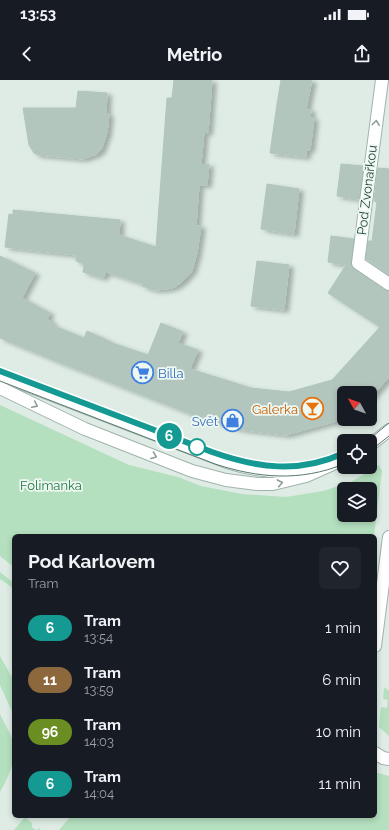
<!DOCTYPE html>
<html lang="en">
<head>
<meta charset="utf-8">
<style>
  :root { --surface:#171b24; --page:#20242c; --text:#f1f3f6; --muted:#9ea1a6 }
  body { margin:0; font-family:Raleway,sans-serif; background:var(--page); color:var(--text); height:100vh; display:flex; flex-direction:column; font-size:15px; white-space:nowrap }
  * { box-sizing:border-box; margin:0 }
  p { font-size:13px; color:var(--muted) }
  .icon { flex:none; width:22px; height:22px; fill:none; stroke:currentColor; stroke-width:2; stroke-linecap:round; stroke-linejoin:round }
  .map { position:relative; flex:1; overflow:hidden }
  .sheet { position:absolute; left:12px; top:454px; width:365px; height:284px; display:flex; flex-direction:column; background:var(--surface); border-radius:6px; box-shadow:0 2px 6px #0003 }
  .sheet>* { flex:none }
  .badge { padding:0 8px; border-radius:13px; font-size:14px; line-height:26px }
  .needle { width:26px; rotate:310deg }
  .controls { position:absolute; left:337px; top:306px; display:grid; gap:8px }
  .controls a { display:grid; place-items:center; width:40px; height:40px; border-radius:6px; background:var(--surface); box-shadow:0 2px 6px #0003; font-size:20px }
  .map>.badge { position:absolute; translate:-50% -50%; box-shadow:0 0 0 2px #fff }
  .round { display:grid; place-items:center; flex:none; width:42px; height:42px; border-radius:6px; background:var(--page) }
  .headline { display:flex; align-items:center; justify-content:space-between; height:68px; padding:0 16px }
  h1 { font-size:19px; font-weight:700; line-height:30px }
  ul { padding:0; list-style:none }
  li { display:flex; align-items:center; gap:12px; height:52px; padding:0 16px }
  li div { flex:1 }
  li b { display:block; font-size:15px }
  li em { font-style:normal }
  li .badge { min-width:44px; font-weight:700; text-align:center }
  .status { display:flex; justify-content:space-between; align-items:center; height:28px; padding:0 20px; background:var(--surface); direction:ltr }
  .status svg { height:11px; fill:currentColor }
  header { display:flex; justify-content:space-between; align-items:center; height:52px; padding:0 16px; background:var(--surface); font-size:18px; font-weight:700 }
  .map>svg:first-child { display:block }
  .green { fill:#b4e0bf; fill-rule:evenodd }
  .building { fill:#b3c6be; stroke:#b0c6bc; filter:url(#shadow) }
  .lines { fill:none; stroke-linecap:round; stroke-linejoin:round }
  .minor-casing { stroke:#a0b4ac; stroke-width:14 }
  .minor { stroke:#fff; stroke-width:12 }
  .tram { stroke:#577970; stroke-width:1 }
  .oneway { stroke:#8e9e9a }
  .line-casing { stroke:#fff; stroke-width:9 }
  .line { stroke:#149a93; stroke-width:6 }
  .stop-dot { fill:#fff; stroke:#149a93; stroke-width:2 }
  .labels { text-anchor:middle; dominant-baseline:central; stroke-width:3.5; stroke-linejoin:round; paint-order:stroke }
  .street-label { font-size:13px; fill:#1d3d34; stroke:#eef8f3 }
  .shop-label { font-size:13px; fill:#366cbe; stroke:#eef8f3; text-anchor:start }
  .food-label { font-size:13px; fill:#c56008; stroke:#eef8f3; text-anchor:end }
  .park-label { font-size:13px; fill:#237844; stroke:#eef8f3 }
</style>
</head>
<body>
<div class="status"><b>13:53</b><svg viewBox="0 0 49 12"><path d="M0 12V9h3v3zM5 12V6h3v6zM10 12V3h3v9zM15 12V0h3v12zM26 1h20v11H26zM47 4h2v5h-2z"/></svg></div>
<header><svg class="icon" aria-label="back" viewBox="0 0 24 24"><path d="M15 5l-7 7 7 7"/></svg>Metrio<svg class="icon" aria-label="share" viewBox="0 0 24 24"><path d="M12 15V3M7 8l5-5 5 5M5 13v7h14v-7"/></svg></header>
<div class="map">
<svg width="389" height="750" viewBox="0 0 389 750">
  <defs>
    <filter id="shadow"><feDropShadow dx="4.5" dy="2.5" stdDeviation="2" flood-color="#0004"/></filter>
  </defs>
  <rect width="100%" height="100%" fill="#deece5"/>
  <path class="green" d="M0,325L129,385L178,397L201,406L242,414L286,417L323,411L351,402L379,385L382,391L374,456H14V487L0,476ZM344,409H370V435H344Z
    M0,492L14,503V509L0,499Z
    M0,576L14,601V636L0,605Z
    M384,607L389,611V656L379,647L381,627L387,628L388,620L383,619Z
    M0,634C4,643 11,653 13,663C17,679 8,698 0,712Z
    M375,692L389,696V750H59L71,736H375Z
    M25,737L32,743V747L34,749L38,750L39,748L41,750H14Z"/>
  <path class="building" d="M174,0H212L208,53L204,52L201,85L209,84L207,105H199L196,146H201L197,173L192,191L183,201L175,207L167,209L154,210L142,206L143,204L106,192L103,198L83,192L84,184L76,181V175L5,167L9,134L13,135V130L120,140L119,155L156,167L167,18H172Z
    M281,0H312L306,29L311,30L310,38H314L310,70H306V77L270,73L277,24Z
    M78,11L107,13L106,34H109L107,53L101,70L97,74L83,79L39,75L34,73L29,65L23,28H76Z
    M341,84L363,86L359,119L337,116Z
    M378,88L389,89V195L366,179L368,161H372L377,122L374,121Z
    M267,104L299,109L294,154L261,149Z
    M331,156L354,159L351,182V186L385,210L389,211V297L370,319V313H344V339L286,355L238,349L191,334L56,281L0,258V176L35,193L22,218L50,233L47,239L53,243L52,245L84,258L87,251L109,261V262L148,275L161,243L183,252L178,263L198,270L190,289L251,308L289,312L332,300L380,247L328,213L346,185L328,182Z
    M257,181L289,185L284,230L251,226Z"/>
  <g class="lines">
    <defs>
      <path id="minor" d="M382,0L358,183L389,204
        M0,295L227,382C255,391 282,394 310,389
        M0,308L85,349L192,391L226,400L257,404H273L306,396L344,379
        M370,365L389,350
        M375,566L389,457
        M375,673L383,678L389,679"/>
    </defs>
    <use href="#minor" class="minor-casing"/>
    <use href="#minor" class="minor"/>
    <path class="tram" d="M0,291L212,372C257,388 299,393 344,373
      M0,301L215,384C258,398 300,402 344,384
      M367,361L389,343
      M370,371L389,356"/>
  </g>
  <defs><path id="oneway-chevron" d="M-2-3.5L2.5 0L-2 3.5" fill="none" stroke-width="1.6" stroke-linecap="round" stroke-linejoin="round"/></defs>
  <g class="oneway">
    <use href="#oneway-chevron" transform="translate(376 43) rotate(-83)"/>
    <use href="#oneway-chevron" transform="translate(35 325) rotate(26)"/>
    <use href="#oneway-chevron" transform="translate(154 376) rotate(21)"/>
    <use href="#oneway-chevron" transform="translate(280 403) rotate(-11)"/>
  </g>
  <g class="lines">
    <defs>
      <path id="line" d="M0,291L212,372C257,388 299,394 344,373"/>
    </defs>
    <use href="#line" class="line-casing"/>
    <use href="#line" class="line"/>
  </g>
  <defs>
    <symbol id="supermarket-ring" viewBox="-11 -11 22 22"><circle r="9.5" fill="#eef8f3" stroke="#3f7fe0" stroke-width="1.5"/><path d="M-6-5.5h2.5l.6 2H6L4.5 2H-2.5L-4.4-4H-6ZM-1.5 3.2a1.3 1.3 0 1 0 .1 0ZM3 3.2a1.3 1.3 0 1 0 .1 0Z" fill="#3f7fe0"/></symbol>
    <symbol id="bar-ring" viewBox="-11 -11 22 22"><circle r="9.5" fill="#eef8f3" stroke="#e8710a" stroke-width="1.5"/><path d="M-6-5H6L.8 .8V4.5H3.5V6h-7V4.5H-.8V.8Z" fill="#e8710a"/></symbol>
    <symbol id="shop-ring" viewBox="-11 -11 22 22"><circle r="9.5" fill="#eef8f3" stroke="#3f7fe0" stroke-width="1.5"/><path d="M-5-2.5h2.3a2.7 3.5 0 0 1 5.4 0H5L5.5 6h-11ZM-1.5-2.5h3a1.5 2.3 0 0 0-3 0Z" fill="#3f7fe0"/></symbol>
  </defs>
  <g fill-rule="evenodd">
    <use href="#supermarket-ring" x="130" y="280" width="25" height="25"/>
    <use href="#bar-ring" x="300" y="316" width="25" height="25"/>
    <use href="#shop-ring" x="220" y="328" width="25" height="25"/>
  </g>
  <circle class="stop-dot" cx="197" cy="367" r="8"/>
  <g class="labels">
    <g class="street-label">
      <text transform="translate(367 110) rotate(-83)">Pod Zvonařkou</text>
    </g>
    <g class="shop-label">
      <text x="158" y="293">Billa</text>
      <text x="218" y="341" text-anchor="end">Svět</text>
    </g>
    <g class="food-label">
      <text x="298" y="329">Galerka</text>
    </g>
    <g class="park-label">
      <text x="51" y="405">Folimanka</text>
    </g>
  </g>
</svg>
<div class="controls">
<a><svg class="needle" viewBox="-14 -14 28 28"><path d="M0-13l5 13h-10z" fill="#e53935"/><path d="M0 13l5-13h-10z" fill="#9ea1a6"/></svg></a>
<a><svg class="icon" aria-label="locate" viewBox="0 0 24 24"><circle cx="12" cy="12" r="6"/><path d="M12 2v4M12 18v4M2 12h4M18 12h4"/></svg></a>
<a><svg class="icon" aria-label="layers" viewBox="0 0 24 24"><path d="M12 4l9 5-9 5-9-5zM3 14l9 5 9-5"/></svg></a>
</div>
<b class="badge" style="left:169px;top:356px;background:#149a93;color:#fff">6</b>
<section class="sheet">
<div class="headline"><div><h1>Pod Karlovem</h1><p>Tram</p></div><a class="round"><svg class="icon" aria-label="heart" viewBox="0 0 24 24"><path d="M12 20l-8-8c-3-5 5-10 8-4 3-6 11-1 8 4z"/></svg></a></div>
<ul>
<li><span class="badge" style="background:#149a93;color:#fff">6</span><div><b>Tram</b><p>13:54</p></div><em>1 min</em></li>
<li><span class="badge" style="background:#8c683c;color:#fff">11</span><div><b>Tram</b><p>13:59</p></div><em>6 min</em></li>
<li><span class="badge" style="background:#6b8e23;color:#fff">96</span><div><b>Tram</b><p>14:03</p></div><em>10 min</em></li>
<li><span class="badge" style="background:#149a93;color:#fff">6</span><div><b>Tram</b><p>14:04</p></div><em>11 min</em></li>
</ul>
</section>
</div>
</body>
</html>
